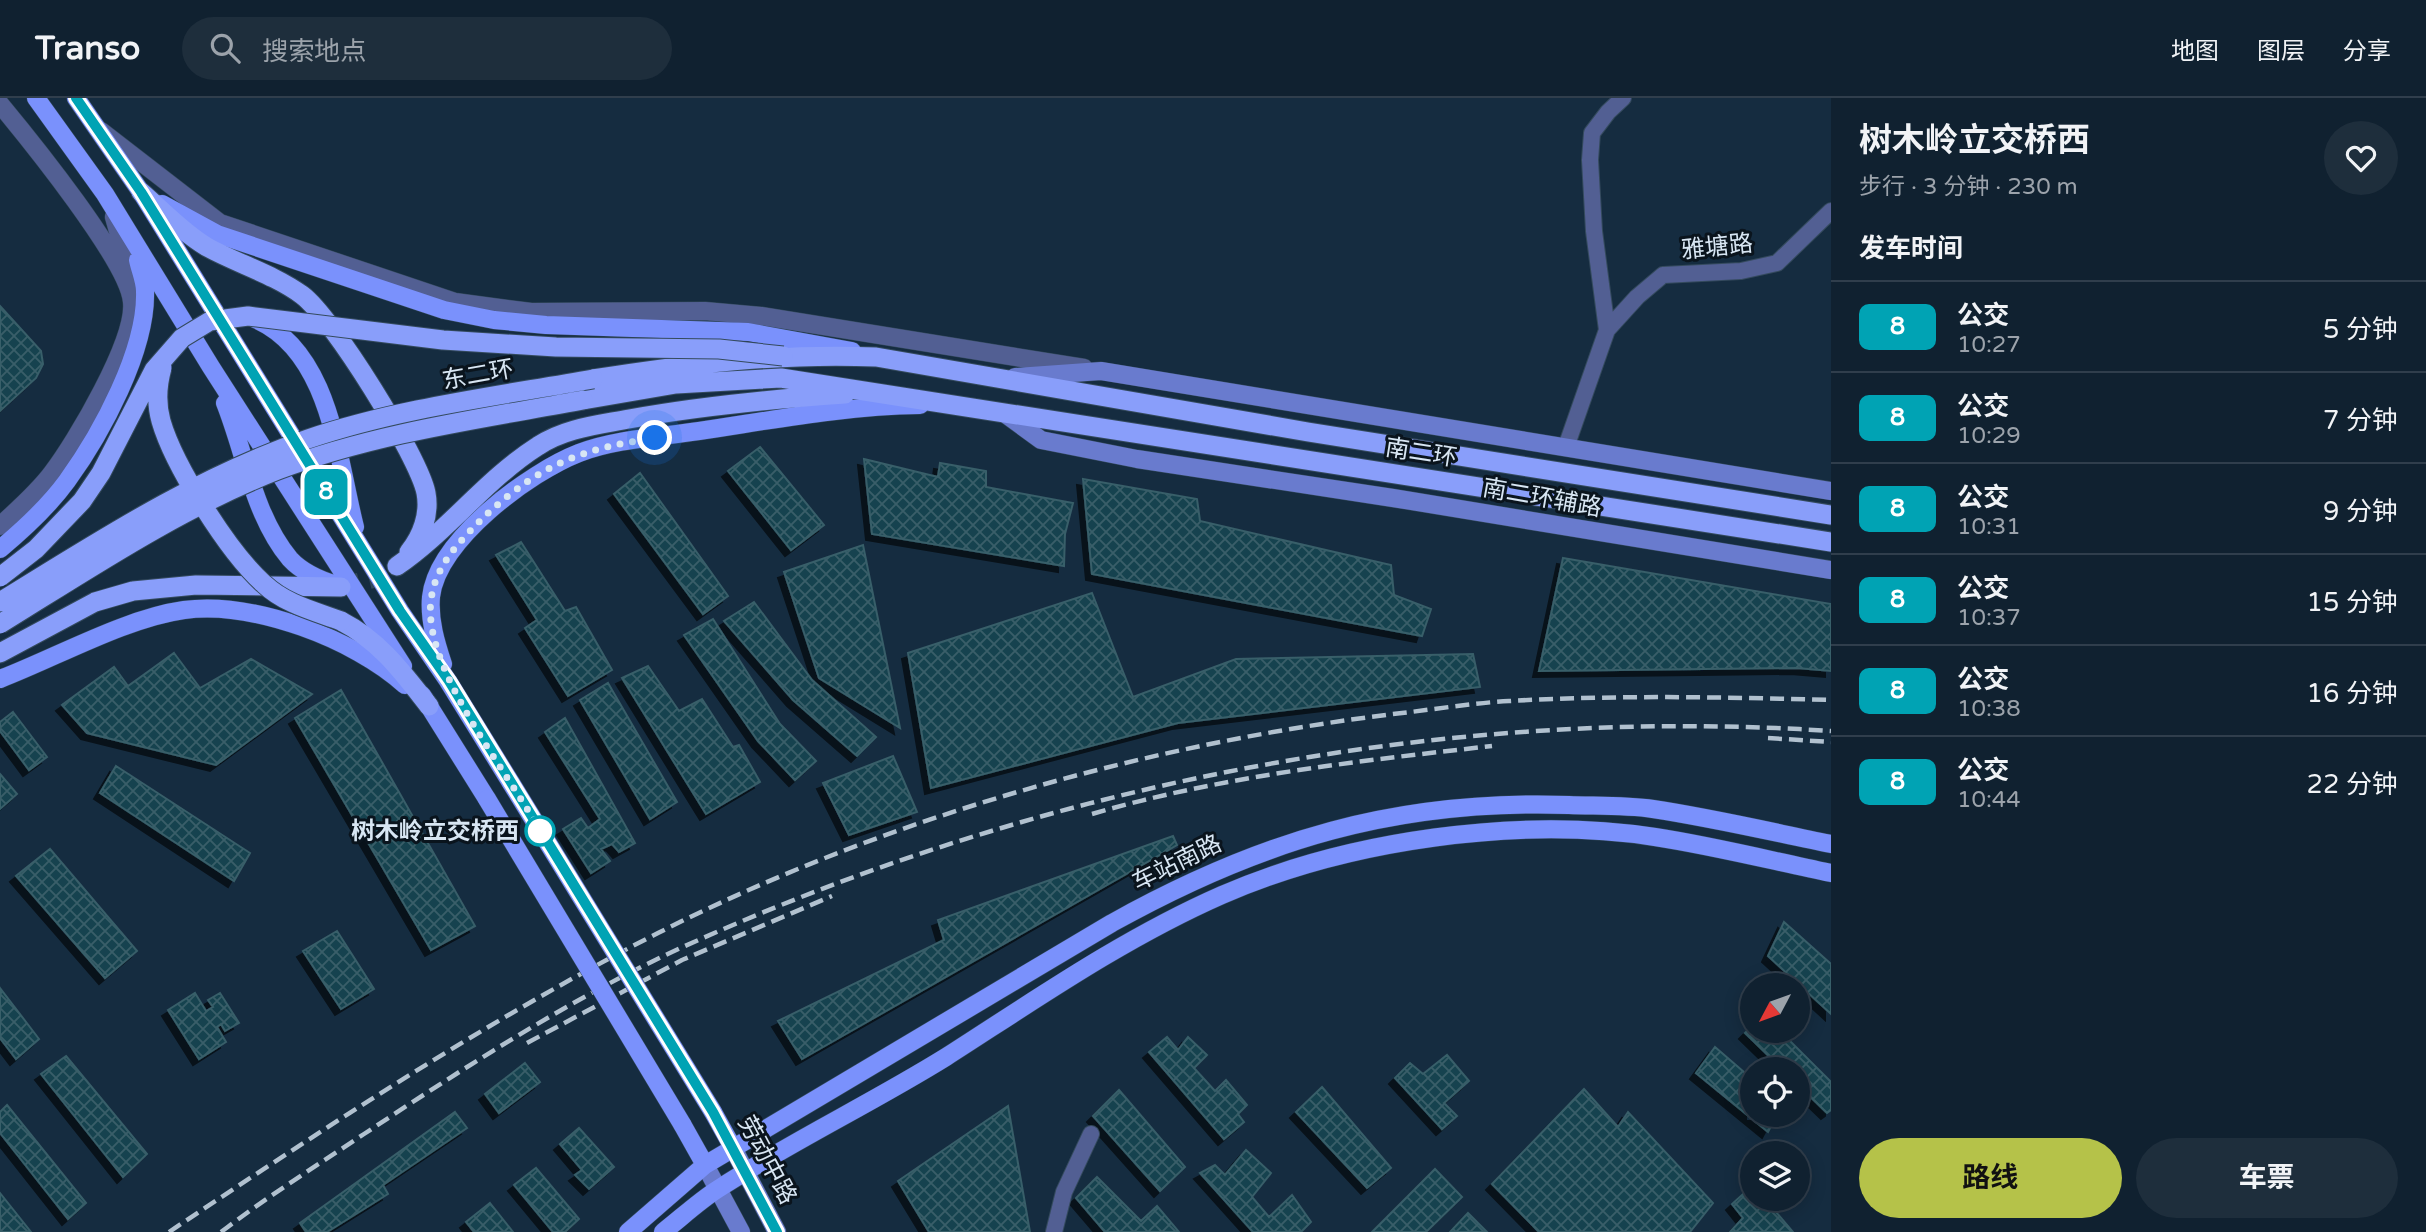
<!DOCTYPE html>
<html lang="zh">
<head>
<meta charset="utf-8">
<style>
  :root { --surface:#102130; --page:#1e2e3c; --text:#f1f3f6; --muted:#9ca3ab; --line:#303e4c; --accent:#b5c249 }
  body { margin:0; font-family:"Varela Round","Noto Sans SC",sans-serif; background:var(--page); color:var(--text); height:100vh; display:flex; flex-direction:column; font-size:26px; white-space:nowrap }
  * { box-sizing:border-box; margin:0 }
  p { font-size:23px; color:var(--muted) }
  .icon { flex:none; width:38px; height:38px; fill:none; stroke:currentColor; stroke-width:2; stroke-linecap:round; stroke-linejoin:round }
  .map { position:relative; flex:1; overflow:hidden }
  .details { display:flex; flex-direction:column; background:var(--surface); width:595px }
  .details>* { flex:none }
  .badge { padding:0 14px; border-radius:10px; font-size:24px; line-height:46px }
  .needle { width:46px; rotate:229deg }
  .tools { position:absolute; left:1740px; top:875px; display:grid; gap:14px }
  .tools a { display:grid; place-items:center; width:70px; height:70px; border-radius:50%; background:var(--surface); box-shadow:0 4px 18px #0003,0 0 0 2px var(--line); font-size:35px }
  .you { position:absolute; width:35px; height:35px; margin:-18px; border:5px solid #fff; border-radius:50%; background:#1a73e8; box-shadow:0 0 0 10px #1a73e833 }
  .map>.badge { position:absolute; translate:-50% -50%; box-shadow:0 0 0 4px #fff }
  h2 { padding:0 28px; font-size:26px; line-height:63px }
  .round { display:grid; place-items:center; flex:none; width:74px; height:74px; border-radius:37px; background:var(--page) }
  .headline { display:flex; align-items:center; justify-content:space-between; height:119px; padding:0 28px }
  h1 { font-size:33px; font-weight:700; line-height:52px }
  .button { display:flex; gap:14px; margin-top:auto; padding:14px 28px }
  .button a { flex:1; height:80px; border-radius:42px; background:var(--accent); color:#111; font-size:28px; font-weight:700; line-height:80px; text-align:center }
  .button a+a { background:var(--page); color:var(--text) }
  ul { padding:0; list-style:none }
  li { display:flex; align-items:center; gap:21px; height:91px; padding:0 28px; border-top:2px solid var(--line) }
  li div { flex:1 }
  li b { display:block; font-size:26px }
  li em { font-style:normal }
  li .badge { min-width:77px; font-weight:700; text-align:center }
  header { display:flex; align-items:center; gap:42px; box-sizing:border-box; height:98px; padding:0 35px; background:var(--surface); border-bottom:2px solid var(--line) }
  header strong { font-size:33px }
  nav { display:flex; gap:38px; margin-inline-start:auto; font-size:24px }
  .search { width:490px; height:63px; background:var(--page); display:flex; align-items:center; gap:18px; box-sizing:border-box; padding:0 24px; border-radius:38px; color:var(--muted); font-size:26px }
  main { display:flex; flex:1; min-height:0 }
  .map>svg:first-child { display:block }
  .building { fill:url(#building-cross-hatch); stroke:#385e69; stroke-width:2; filter:url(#shadow) }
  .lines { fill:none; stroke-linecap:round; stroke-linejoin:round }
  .trunk-tunnel { stroke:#32485b; stroke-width:19; stroke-dasharray:19 10; stroke-linecap:butt }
  .minor-casing { stroke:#344a5d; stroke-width:18 }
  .tertiary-casing { stroke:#344a5d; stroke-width:19 }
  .secondary-casing { stroke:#344a5d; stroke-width:19 }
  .primary-casing { stroke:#344a5d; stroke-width:19 }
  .trunk-casing { stroke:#344a5d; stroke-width:21 }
  .minor { stroke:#525f93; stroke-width:16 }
  .tertiary { stroke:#525f93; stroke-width:18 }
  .secondary { stroke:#697bce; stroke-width:18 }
  .primary { stroke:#7a91fc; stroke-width:18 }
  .trunk { stroke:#899efa; stroke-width:19 }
  .rail { stroke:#b1c1cf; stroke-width:4.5; stroke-dasharray:14 7; stroke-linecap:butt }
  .primary-bridge-casing { stroke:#344a5d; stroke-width:19; stroke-linecap:butt }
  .trunk-bridge-casing { stroke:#344a5d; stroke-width:21; stroke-linecap:butt }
  .primary-bridge { stroke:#7a91fc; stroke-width:18 }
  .trunk-bridge { stroke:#899efa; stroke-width:19 }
  .line-casing { stroke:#fff; stroke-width:16 }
  .line { stroke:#00a3b4; stroke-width:10 }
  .walk { stroke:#d8e6f3; stroke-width:7; stroke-dasharray:0 12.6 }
  .stop-dot { fill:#fff; stroke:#00a3b4; stroke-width:3.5 }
  .labels { text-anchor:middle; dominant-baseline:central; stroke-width:6; stroke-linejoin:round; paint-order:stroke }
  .street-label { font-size:24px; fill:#d8e6f3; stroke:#0a141d }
  .stop-label { font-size:24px; font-weight:bold; fill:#d8e6f3; stroke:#0a141d; text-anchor:end }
</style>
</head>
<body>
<header>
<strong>Transo</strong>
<div class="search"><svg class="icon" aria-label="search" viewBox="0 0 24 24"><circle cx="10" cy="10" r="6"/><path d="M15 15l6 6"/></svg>搜索地点</div>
<nav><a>地图</a><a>图层</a><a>分享</a></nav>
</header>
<main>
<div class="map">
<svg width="1831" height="1134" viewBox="0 0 1831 1134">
  <defs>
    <pattern id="building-cross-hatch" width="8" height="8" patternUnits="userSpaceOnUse" patternTransform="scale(1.75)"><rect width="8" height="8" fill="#18434f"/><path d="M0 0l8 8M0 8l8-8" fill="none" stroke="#395e69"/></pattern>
    <filter id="shadow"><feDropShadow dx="-6" dy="6" stdDeviation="0" flood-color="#0009"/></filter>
  </defs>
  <rect width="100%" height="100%" fill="#152c40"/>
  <path class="building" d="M0,208L41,253L43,266L36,280L0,313Z
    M760,349L824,427L791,452L728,373Z
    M864,361L938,379L940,365L986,373V389L1073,405L1065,436L1064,468L872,436Z
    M640,375L728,498L703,516L614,396Z
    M1083,381L1197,401L1200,423L1391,467L1394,497L1431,511L1422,538L1092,476Z
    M521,444L565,513L576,509L612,572L568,598L525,530L537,522L496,457Z
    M863,447L900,630L819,580L784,474Z
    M1563,460L1831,506V573L1797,570L1539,573Z
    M1092,495L1133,599L1236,561L1473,556L1480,589L1178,625L931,690L908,555Z
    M754,504L812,582L876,639L857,658L793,602L724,523Z
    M713,521L780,626L816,663L795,682L758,643L684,537Z
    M174,555L200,590L251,561L312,596L216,667L87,635L62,607L114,569L128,588Z
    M648,568L679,613L702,601L733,649L739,647L760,684L706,716L622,580Z
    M608,585L677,704L650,721L580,602Z
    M341,592L475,828L431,852L295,620Z
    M13,614L47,659L29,672L0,633V624Z
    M565,620L635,745L619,754L612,746L601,751L610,763L591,775L563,731L581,720L588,730L600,721L545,634Z
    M893,658L917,714L849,737L823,685Z
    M116,668L250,755L234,783L100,695Z
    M0,676L17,696L0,711Z
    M1173,738L1177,747L802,961L778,923L944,842L938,822Z
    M50,751L137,853L105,880L16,778Z
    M1784,824L1831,866V916L1768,858Z
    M337,833L374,891L341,911L303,853Z
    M0,890L39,941L16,961L0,940Z
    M195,895L206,913L213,909L208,902L220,895L239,925L225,933L221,926L217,929L226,944L199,961L168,912Z
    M1752,928V933H1780L1831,984V1012L1827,1015L1797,986V971H1782L1745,935Z
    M1167,939L1178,952L1188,939L1207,957L1194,970L1215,993L1226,982L1247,1007L1238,1016L1244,1024L1224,1041L1149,954Z
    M1715,949L1752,981V1017H1777L1768,1034L1696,975Z
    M1447,957L1469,983L1444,1005L1457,1018L1442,1031L1395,980L1410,965L1423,976Z
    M66,958L147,1056L123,1079L41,976Z
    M525,965L540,984L499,1015L485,996Z
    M1322,989L1391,1070L1367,1090L1296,1014Z
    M1584,991L1618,1029L1628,1014L1713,1105L1690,1134H1539L1492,1086Z
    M1119,992L1185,1069L1160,1093L1093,1018Z
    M7,1007L86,1105L68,1121L0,1035V1014Z
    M1008,1008L1030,1134H929L898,1083Z
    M455,1014L467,1030L383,1087L388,1096L327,1134H306L300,1125Z
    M579,1030L614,1069L589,1091L575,1077L582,1072L560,1046Z
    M1246,1052L1271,1075L1252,1099L1269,1119L1292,1097L1311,1124L1301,1134H1253L1200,1075L1215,1067L1225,1077Z
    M536,1070L579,1121L565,1134H553L514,1087Z
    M1435,1071L1462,1099L1426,1134H1372Z
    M1097,1079L1141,1123L1157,1108L1179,1134H1105L1076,1100Z
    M1752,1088V1101H1765L1793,1134H1730L1743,1120L1732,1106Z
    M0,1095L31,1134H0Z
    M490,1105L513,1134H474L466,1124Z
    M1468,1115L1487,1134H1450Z"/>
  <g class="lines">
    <path class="trunk-tunnel" d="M341,489L371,481L397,468"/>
    <defs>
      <path id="minor" d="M1607,232L1594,133L1590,62L1592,35L1608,14L1623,0
        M1566,349L1607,232L1637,199L1663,177L1741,173L1777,165L1831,113
        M1054,1134L1064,1094L1091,1036"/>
      <path id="tertiary" d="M0,6C29,41 129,164 132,204C136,242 76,344 52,375C37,395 18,411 0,428
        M101,33L220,125L455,204L531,214L705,213L761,218L1084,270
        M114,119L131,179"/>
      <path id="secondary" d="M1015,279L1101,273L1831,393
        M1004,315L1041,342L1137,361L1393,400L1831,472
        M733,1050L777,1134
        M705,1067L741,1134"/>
      <path id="primary" d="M36,0L105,96L211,269L403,568
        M76,0L141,94L400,513L448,583L511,685
        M162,106L217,136L444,212L494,222L546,227L748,234L852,253
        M255,221C330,253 337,358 355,429
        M225,305C245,355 254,418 290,461C302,474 320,482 337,487
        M0,451C24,431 48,409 67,383C101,336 147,252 145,193C145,183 140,172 138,162
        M443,566C436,545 429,522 431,499C437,442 530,374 579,355C615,341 660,339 699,333C773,322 845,308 920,307
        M0,581C55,560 126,520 184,512C254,503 354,541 405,587
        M422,597L487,701
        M713,1014L733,1050
        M682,1026L705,1067
        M628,1134L705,1067L1112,825C1261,742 1397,701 1569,707C1596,708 1626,707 1653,711C1713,720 1772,734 1831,746
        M663,1134C681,1120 699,1103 718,1091C792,1043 872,1005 946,959C1035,902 1124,840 1222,797C1348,742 1519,718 1655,739C1714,748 1773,763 1831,775"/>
      <path id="trunk" d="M141,94C162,112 183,135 207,149C238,166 273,176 302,197C332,219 419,359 426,395C430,416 422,438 409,454
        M593,281C687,266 780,255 876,259L1308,334L1831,417
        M583,302L676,286L781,280L1831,444
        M397,468C448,433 486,381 538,348C565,330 598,327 629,321C701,308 772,301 845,296
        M341,523C380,543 403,575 429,608
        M0,555L95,504L133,493L196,487L341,489"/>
    </defs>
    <use href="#minor" class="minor-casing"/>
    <use href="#tertiary" class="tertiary-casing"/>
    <use href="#secondary" class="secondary-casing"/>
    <use href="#primary" class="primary-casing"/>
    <use href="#trunk" class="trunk-casing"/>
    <use href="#minor" class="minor"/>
    <use href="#tertiary" class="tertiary"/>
    <use href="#secondary" class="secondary"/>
    <use href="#primary" class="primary"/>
    <use href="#trunk" class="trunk"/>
    <path class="rail" d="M1768,640L1831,644
      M1092,716C1222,678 1358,663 1492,648
      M527,945L682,862L832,798
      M169,1134C328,1028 487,922 658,835C885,720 1149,645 1402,615C1437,611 1473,605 1509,603C1616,597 1724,599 1831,602
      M221,1134C267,1099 316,1068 364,1036C467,968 573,899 685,848C1042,687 1440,607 1831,633"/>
    <defs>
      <path id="primary-bridge" d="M511,685L713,1014
        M487,701L682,1026"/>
      <path id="trunk-bridge" d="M162,270C157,288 156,305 161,323C174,368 229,455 264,486C285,506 314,513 341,523
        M0,479L36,451L82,403L101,375L154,272L182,240L210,223L248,218L443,242L556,249L719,251L783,258
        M0,504C99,443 197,379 308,341C399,310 498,298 593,281
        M0,526C89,471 180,410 278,372C376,335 480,321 583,302"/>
    </defs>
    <use href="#primary-bridge" class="primary-bridge-casing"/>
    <use href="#trunk-bridge" class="trunk-bridge-casing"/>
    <use href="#primary-bridge" class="primary-bridge"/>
    <use href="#trunk-bridge" class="trunk-bridge"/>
  </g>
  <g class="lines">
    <defs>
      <path id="line" d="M76,0L141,94L400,513L449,583L713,1014L777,1134"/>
    </defs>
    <use href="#line" class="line-casing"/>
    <use href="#line" class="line"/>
    <path class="walk" d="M540,733C508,673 417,565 432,496C438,464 463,440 485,418C541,366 581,351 655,340"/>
  </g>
  <circle class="stop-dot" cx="540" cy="733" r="14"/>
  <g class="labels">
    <g class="street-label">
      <text transform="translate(1717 149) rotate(-6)">雅塘路</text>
      <text transform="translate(478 277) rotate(-10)">东二环</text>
      <text transform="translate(1421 355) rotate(9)">南二环</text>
      <text transform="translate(1542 400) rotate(10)">南二环辅路</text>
      <text transform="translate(1177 765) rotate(-26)">车站南路</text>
      <text transform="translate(767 1062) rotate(62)">劳动中路</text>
    </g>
    <g class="stop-label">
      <text x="519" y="733">树木岭立交桥西</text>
    </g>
  </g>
</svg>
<div class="tools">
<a><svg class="needle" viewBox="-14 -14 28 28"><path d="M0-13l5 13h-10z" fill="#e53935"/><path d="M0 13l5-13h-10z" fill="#9ca3ab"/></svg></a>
<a><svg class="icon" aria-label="locate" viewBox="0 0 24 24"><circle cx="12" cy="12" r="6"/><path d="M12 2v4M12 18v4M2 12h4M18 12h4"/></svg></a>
<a><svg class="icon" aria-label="layers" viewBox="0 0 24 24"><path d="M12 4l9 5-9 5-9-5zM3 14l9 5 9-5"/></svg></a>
</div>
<div class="you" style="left:655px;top:340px"></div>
<b class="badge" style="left:326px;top:394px;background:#00a3b4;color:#fff">8</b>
</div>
<section class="details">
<div class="headline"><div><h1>树木岭立交桥西</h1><p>步行 · 3 分钟 · 230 m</p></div><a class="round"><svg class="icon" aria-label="heart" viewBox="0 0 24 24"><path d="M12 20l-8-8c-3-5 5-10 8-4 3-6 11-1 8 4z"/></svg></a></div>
<h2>发车时间</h2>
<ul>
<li><span class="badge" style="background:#00a3b4;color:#fff">8</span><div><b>公交</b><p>10:27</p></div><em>5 分钟</em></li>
<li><span class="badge" style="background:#00a3b4;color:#fff">8</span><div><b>公交</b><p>10:29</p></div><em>7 分钟</em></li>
<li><span class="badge" style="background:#00a3b4;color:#fff">8</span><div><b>公交</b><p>10:31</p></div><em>9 分钟</em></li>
<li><span class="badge" style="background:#00a3b4;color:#fff">8</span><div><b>公交</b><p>10:37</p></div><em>15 分钟</em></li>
<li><span class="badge" style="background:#00a3b4;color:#fff">8</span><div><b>公交</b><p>10:38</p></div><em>16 分钟</em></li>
<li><span class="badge" style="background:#00a3b4;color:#fff">8</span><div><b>公交</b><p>10:44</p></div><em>22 分钟</em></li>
</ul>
<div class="button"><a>路线</a><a>车票</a></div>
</section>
</main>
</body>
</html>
